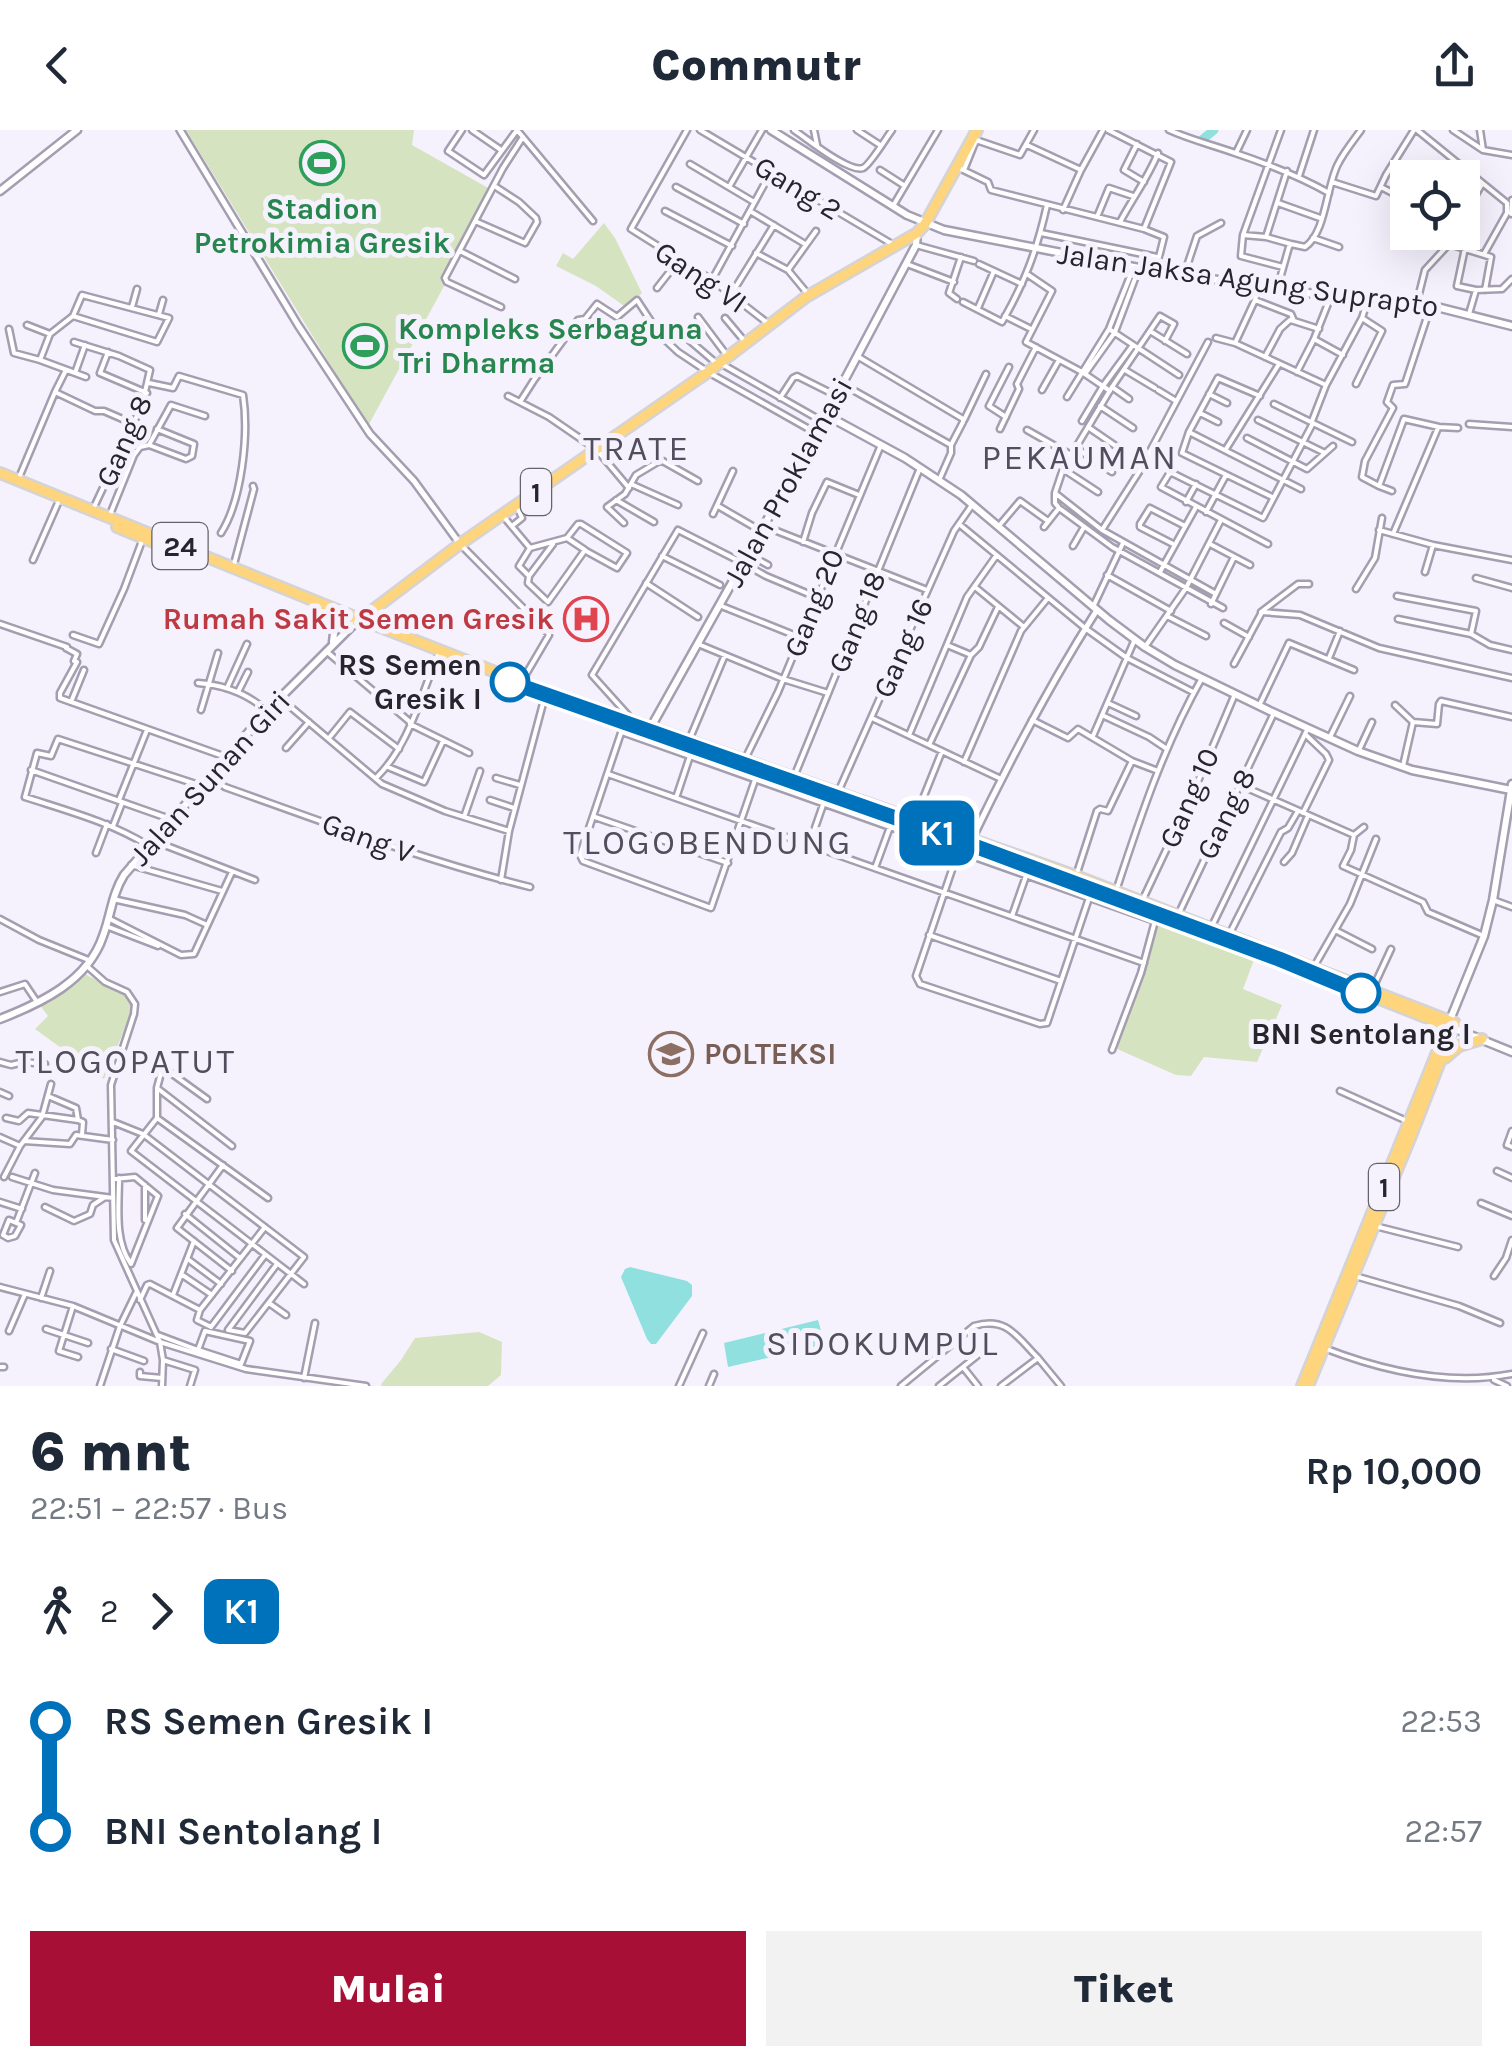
<!DOCTYPE html>
<html lang="id">
<head>
<meta charset="utf-8">
<style>
  :root { --surface:#fff; --page:#f2f2f3; --text:#1f2937; --muted:#747a83; --accent:#a70f36 }
  body { margin:0; font-family:Karla,sans-serif; background:var(--page); color:var(--text); height:100vh; display:flex; flex-direction:column; font-size:38px; white-space:nowrap }
  * { box-sizing:border-box; margin:0 }
  p { font-size:32px; color:var(--muted) }
  .icon { flex:none; width:55px; height:55px; fill:none; stroke:currentColor; stroke-width:2; stroke-linecap:round; stroke-linejoin:round }
  .map { position:relative; height:1256px; overflow:hidden }
  .drawer { display:flex; flex-direction:column; background:var(--surface); flex:1 }
  .drawer>* { flex:none }
  .badge { padding:0 20px; border-radius:15px; font-size:35px; line-height:65px }
  .controls { position:absolute; left:1390px; top:30px; display:grid; gap:20px }
  .controls a { display:grid; place-items:center; width:90px; height:90px; border-radius:0px; background:var(--surface); box-shadow:0 10px 40px #0002; font-size:50px }
  .map>.badge { position:absolute; translate:-50% -50%; box-shadow:0 0 0 5px #fff }
  .legs { display:flex; align-items:center; gap:15px; height:110px; padding:0 30px; font-size:32px }
  .legs p { margin-inline-start:auto }
  .overview { display:flex; align-items:center; justify-content:space-between; height:170px; padding:0 30px }
  h1 { font-size:55px; font-weight:800; line-height:75px }
  .button { display:flex; gap:20px; margin-top:auto; padding:20px 30px }
  .button a { flex:1; height:115px; border-radius:0px; background:var(--accent); color:#fff; font-size:40px; font-weight:800; line-height:115px; text-align:center }
  .button a+a { background:var(--page); color:var(--text) }
  ul { padding:0 30px; list-style:none }
  li { display:flex; align-items:center; gap:35px; height:110px; font-size:38px }
  li i { display:grid; place-items:center; width:15px; height:100%; margin:0 12px; background:currentColor }
  li i::after { content:''; width:25px; height:25px; margin:-12px; border:8px solid; border-radius:50%; background:var(--surface) }
  li p { margin-inline-start:auto }
  li:first-child i { background:linear-gradient(#0000 50%,currentColor 0) }
  li:last-child i { background:linear-gradient(currentColor 50%,#0000 0) }
  header { display:flex; justify-content:space-between; align-items:center; height:130px; padding:0 30px; background:var(--surface); font-size:45px; font-weight:800 }
  .map>svg:first-child { display:block }
  .green { fill:#d6e3c0 }
  .water { fill:#90e0e0 }
  .lines { fill:none; stroke-linecap:round; stroke-linejoin:round }
  .river { stroke:#90e0e0; stroke-width:9 }
  .minor-casing { stroke:#a49eb0; stroke-width:9 }
  .tertiary-casing { stroke:#a49eb0; stroke-width:10 }
  .secondary-casing { stroke:#a49eb0; stroke-width:11 }
  .trunk-casing { stroke:#d4d3d5; stroke-width:14 }
  .minor { stroke:#fff; stroke-width:4 }
  .tertiary { stroke:#fff; stroke-width:5 }
  .secondary { stroke:#fff; stroke-width:6 }
  .trunk { stroke:#fed47c; stroke-width:9 }
  .line-1-casing { stroke:#fff; stroke-width:22 }
  .line-1 { stroke:#0072bc; stroke-width:15 }
  .stop-1-dot { fill:#fff; stroke:#0072bc; stroke-width:5 }
  .labels { text-anchor:middle; dominant-baseline:central; stroke-width:10; stroke-linejoin:round; paint-order:stroke }
  .shield { fill:#f5f2fd; stroke:#65626b; stroke-width:2.5 }
  .shield-label { font-size:28px; font-weight:bold; fill:#27252c }
  .street-label { font-size:30px; fill:#27252c; stroke:#f5f2fd }
  .leisure-label { font-size:30px; font-weight:bold; fill:#27864d; stroke:#f5f2fd }
  .health-label { font-size:30px; font-weight:bold; fill:#be3a42; stroke:#f5f2fd; text-anchor:end }
  .stop-label { font-size:30px; font-weight:bold; fill:#27252c; stroke:#f5f2fd; text-anchor:end }
  .education-label { font-size:30px; font-weight:bold; fill:#785e54; stroke:#f5f2fd; text-anchor:start }
  .quarter-label { font-size:35px; letter-spacing:2.5px; fill:#534e5e; stroke:#f5f2fd }
</style>
</head>
<body>
<header><svg class="icon" aria-label="back" viewBox="0 0 24 24"><path d="M15 5l-7 7 7 7"/></svg>Commutr<svg class="icon" aria-label="share" viewBox="0 0 24 24"><path d="M12 15V3M7 8l5-5 5 5M5 13v7h14v-7"/></svg></header>
<div class="map">
<svg width="1512" height="1256" viewBox="0 0 1512 1256">
  <rect width="100%" height="100%" fill="#f5f2fd"/>
  <path class="green" d="M186,0H414L412,15L490,59L461,125L368,296Z
    M604,93L615,108L642,163L627,178L596,156L556,136L563,123L573,129Z
    M1159,785L1257,822L1243,859L1282,875L1257,932L1204,927L1191,946L1176,945L1117,919Z
    M85,844L129,867L134,876L104,949L35,899L48,886L39,874Z
    M479,1202L502,1212L501,1245L488,1256H381L382,1253L401,1230L415,1208Z"/>
  <path class="water" d="M630,1137L687,1151L692,1155V1166L656,1214H651L647,1209L621,1147L625,1139Z
    M818,1190L825,1215L728,1237L724,1213Z"/>
  <g class="lines">
    <path class="river" d="M1203,9L1214,0"/>
    <defs>
      <path id="minor" d="M462,0L448,21L484,45L517,0
        M472,0L501,20
        M517,0L593,91
        M687,0L631,99L712,150L770,195
        M700,0L892,114
        M794,0C806,8 849,43 863,38C870,35 886,8 892,0
        M814,0L817,15
        M857,0L880,15
        M1108,0L1171,32L1144,99
        M1169,0C1191,10 1213,15 1235,23C1268,34 1299,46 1329,63
        M1417,0L1507,73V83L1484,124
        M1453,0L1483,20L1512,25
        M1480,0L1483,20
        M1137,14L1124,40L1144,52
        M1027,15L1081,40
        M1236,23L1247,0
        M690,34L754,72
        M1393,35L1419,48
        M957,37L988,52L991,60L1144,99L1164,107L1159,127H1157L1041,103
        M880,40L905,56
        M964,40L976,10L1020,25L1034,0
        M1287,41L1266,107L1291,114
        M1299,46L1314,0
        M1332,52L1376,66L1386,45L1414,0
        M676,57L744,94
        M729,57L762,0
        M1381,57L1408,71
        M1278,73L1320,88
        M893,76L938,0
        M1063,80L1081,40L1103,0
        M665,81L732,116
        M750,81L805,114
        M1511,84L1512,70
        M1097,87L1109,58L1133,66
        M1462,89L1482,54
        M475,91L525,113L537,92L536,88L519,72L496,57
        M1120,92C1132,69 1148,48 1158,23
        M1243,105L1241,126L1283,137
        M1266,107L1243,105L1281,0
        M1313,108L1339,117
        M1449,114L1491,127L1485,160
        M916,115L974,131
        M1465,118L1457,156L1476,160L1502,159L1512,149
        M460,121L515,149
        M756,123L788,140L816,101
        M907,134L954,152
        M979,134L1022,154
        M788,140L807,163
        M1027,144L1052,161L1026,212L1082,242L1110,261
        M1184,145L1197,106L1221,93
        M712,150L771,42
        M657,158L679,130
        M1277,159L1289,117L1291,114L1305,117C1326,103 1326,57 1338,34C1344,22 1353,11 1361,0
        M732,163L774,95
        M957,169L949,163L961,127
        M1255,170L1291,184L1294,191L1319,199
        M963,172L1002,192C1025,152 1037,120 1047,75
        M1417,172L1425,140L1449,114L1455,102
        M1431,175L1405,254L1393,255L1387,272L1393,278L1365,331L1362,347L1379,356L1404,289L1439,297L1458,298
        M132,177L137,159
        M501,177L447,152L445,148L503,38L523,7
        M978,178L994,141
        M159,184L163,170
        M1469,184L1476,160
        M1005,186L1031,199
        M698,187L728,227
        M725,188L746,213
        M27,195L50,204
        M9,199L14,223L40,230L86,247
        M1109,199L1179,245
        M1150,201L1187,224
        M682,204L716,233
        M1216,208L1235,213L1326,255
        M1314,209L1343,225
        M1165,211L1174,194L1160,186L1112,257L1063,339L1055,363V373L1059,378L1112,417L1223,478
        M1236,211L1255,170L1259,156
        M74,212L119,226L150,240L142,275L94,377
        M108,222L100,243L147,263
        M1265,227L1280,199L1290,190L1294,191
        M40,230L50,204L73,186L82,165L169,188L157,212L73,186
        M720,233L820,290
        M66,240L55,262L95,281H104L134,294
        M1125,240L1155,258
        M1297,242L1314,209L1331,166
        M75,243L85,215
        M1085,244L1115,202L1139,138
        M149,253L173,258L179,246L243,265C249,304 242,370 221,403
        M1356,254L1382,201L1362,188
        M844,255L951,315L963,292V289L857,226
        M1112,257L1129,269
        M1042,260L1059,230
        M1158,260L1176,271
        M1209,264L1227,273
        M508,266L549,287L597,320L629,358
        M1260,266L1218,248L1189,302L1182,323L1272,367
        M1067,267L1109,199L1133,139
        M780,268L793,248L797,246L835,265
        M520,272L534,250L578,190L585,189L597,174L617,187L637,170L660,205L678,222L708,242L816,303
        M1274,274L1352,312
        M1100,276L1133,298
        M1200,283L1218,292
        M1006,287L989,276L1009,237
        M964,290L986,244
        M1258,290L1325,323
        M1082,291L1103,256L1133,215
        M1312,291L1326,255L1362,188L1368,169
        M1469,294L1512,297
        M1088,297L1123,321
        M1000,299L1019,259L1017,254L1036,217
        M1027,300L1071,325
        M1189,302L1301,359
        M1247,308L1307,339L1333,316
        M149,315L186,329L192,326L194,314L157,299
        M1076,318L1112,342
        M1226,319L1279,234
        M1141 329a5 5 0 1 1 10 0a5 5 0 1 1-10 0Z
        M1148,325L1208,212
        M1063,339L1098,362
        M940,348L951,323V315
        M18,350L55,262
        M631,354L678,375
        M1379,356L1392,361
        M1055,363L1102,400L1216,464
        M616,370L654,392
        M1186,372L1196,354
        M718,376L761,401
        M1206,382L1226,345
        M713,384L733,341
        M109,387L134,325L140,317L149,315L171,275L205,286
        M504,387L530,418
        M624,393L607,377L625,364L636,345L661,330L698,351
        M959,394L1085,498L1127,528L1193,562
        M512,396L522,388L517,377
        M764,396L927,460
        M998,397L1020,371L1048,391
        M1044,397L1059,378
        M1102,400L1144,334
        M1379,400L1433,415L1512,430
        M1393,404L1438,298
        M567,408L585,420L548,472L528,453L529,446L519,436L530,418Z
        M567,408L578,394H581L627,423L617,438L586,421
        M803,412L812,383L827,352L859,365
        M460,414L548,503L549,505L522,551
        M1210,414L1250,435
        M1268,414L1161,357L1169,344L1172,343L1263,388L1313,293
        M1175,415L1140,397V394L1150,378L1185,396
        M1073,416L1084,397
        M748,424L768,435
        M662,426L720,455
        M33,430L58,373
        M743,433L766,446L816,467
        M233,438L254,359L253,356
        M1160,442L1196,377
        M1425,442L1433,415
        M1107,445L1171,481
        M529,446L553,414
        M1476,448L1512,458
        M646,453L698,487
        M975,457L1024,497
        M1356,459L1375,428L1382,388
        M1397,466L1476,481L1471,504
        M1211,474L1234,427
        M719,475L799,507
        M1093,477L1123,413
        M1261,482L1298,454H1309
        M1167,486L1206,506
        M1398,489L1471,504L1490,515L1512,520
        M1224,493L1249,507
        M0,494L67,517L66,518L77,524L74,531L77,532L60,563V568L226,627
        M73,505L99,514L124,459L142,411
        M698,514L783,549L828,563
        M947,515L971,525L979,517L998,477
        M1145,517L1186,458L1221,390
        M326,521L410,592
        M1329,528L1340,501
        M1234,534L1262,482L1300,485L1379,518L1512,548
        M198,553C224,555 247,563 267,581
        M227,558L247,514
        M238,562L248,542
        M280,568L382,654L445,681L509,701
        M71,572L84,540
        M1108,573L1136,586
        M1395,575L1413,592L1403,636
        M1259,576L1289,513L1354,540
        M201,580L218,523
        M628,585L592,545L678,400L735,429
        M1102,585L1149,607L1167,619
        M874,589L1001,649
        M1032,590L1068,608L1078,599L1132,631L1158,641
        M1413,592L1437,594L1439,574L1441,571L1512,587
        M410,594L469,623
        M624,594L580,725L583,731L711,778L755,650
        M622,602L1155,791
        M909,605L967,467L996,426
        M1093,606L1135,509
        M1330,607L1350,566
        M329,608L350,582L399,619
        M690,608L725,525
        M929,615L971,525
        M286,618L309,592
        M1359,620L1372,592
        M746,627L778,562L881,315
        M964,632L1021,501L1048,468
        M388,637L424,652L443,611
        M31,640L173,690
        M608,644L1144,833
        M210,646L225,657C326,693 426,731 530,757
        M794,647L920,338
        M376,648C409,616 420,567 438,525
        M496,648L520,655
        M1240,655L1354,705
        M839,660L954,401L972,375
        M676,668L690,626
        M119,670L147,600
        M490,670L514,678
        M1303,683L1329,630L1326,624L1305,604
        M916,686L942,621
        M464,687L480,641
        M595,687L728,733
        M113,696L122,673
        M1364,697L1354,705L1351,720L1343,736L1423,772L1428,782L1484,806
        M154,711L255,750
        M809,715L824,672
        M149,716C110,692 68,681 25,667L37,623L51,626L58,609L202,656
        M958,722L916,846L920,854L1040,894L1047,893L1089,768
        M96,723L107,694
        M1284,732L1292,723L1307,688
        M131,735L222,761
        M875,738L890,697
        M1076,746L1097,681L1100,679L1108,681L1132,631
        M501,750L509,701L545,566
        M1116,761C1140,688 1164,615 1202,548
        M113,769L185,785L205,794
        M1143,769L1193,663L1235,564
        M1493,770L1512,777
        M1178,785L1274,583
        M1012,786L1026,746
        M108,788L181,825L194,824L232,742
        M0,789L39,810L91,831
        M106,796L158,816
        M1212,796L1308,598
        M1335,800L1372,819
        M1230,803L1281,702L1288,698L1298,681
        M929,805L1061,851
        M1315,835L1350,774L1376,709
        M88,837L105,852L127,862L135,874L134,884L111,955L114,1110L160,1212L163,1230L162,1256
        M1372,860L1391,819
        M0,862L25,854L37,872
        M1112,920L1141,843L1155,791
        M0,932L11,935L24,932L45,934
        M157,958L232,1016
        M1340,961L1409,992
        M0,962L9,966
        M207,969L164,938L162,939L157,958V988L268,1068
        M6,988L19,991L28,983L78,990L76,978L48,966
        M157,988L131,1021L304,1154
        M78,990L83,992L82,1005
        M113,992L143,1004L304,1127L245,1203L228,1200L277,1134
        M1512,1001L1507,1015L1512,1017
        M0,1007L18,1015
        M24,1011L70,1014L76,1005L113,1010
        M223,1035L177,1098L232,1141
        M1497,1041L1512,1048
        M4,1047L20,1016L42,987L51,954
        M12,1047L53,1060L113,1068
        M114,1049L135,1047L158,1066L131,1134C114,1111 119,1076 119,1048
        M0,1072L22,1079
        M1481,1073L1512,1086
        M45,1077L74,1091L90,1084L93,1075L105,1067
        M185,1084L240,1128
        M9,1090L21,1095L15,1106L8,1108L3,1105Z
        M145,1090V1055
        M16,1093L35,1043
        M1375,1096L1458,1117
        M265,1097L200,1180L197,1190L211,1197L265,1125
        M189,1130L221,1154
        M181,1144L212,1165
        M1355,1146L1459,1176L1500,1193
        M1494,1146L1506,1128L1512,1110
        M0,1157L73,1176L160,1212L246,1239L366,1256
        M173,1165L194,1111
        M41,1168L50,1141
        M140,1170L147,1155L150,1154L200,1180
        M269,1173L286,1185
        M73,1176L59,1221L78,1227
        M46,1199L88,1213
        M9,1201L25,1164
        M205,1201L250,1211L241,1234L198,1220Z
        M158,1205L198,1220
        M1324,1218C1383,1241 1449,1256 1512,1244
        M111,1219L144,1231
        M163,1230L195,1240L190,1256
        M0,1237H4
        M963,1237L978,1256
        M140,1242V1246L162,1248
        M304,1248L315,1193
        M1494,1250L1507,1256
        M100,1256L120,1196L136,1163
        M679,1256L703,1203
        M709,1256L714,1244
        M901,1256L974,1196C1007,1186 1017,1207 1038,1228
        M939,1256L983,1221
        M1001,1256L1038,1228L1061,1256"/>
      <path id="tertiary" d="M180,0L298,195L370,304L414,351L460,414
        M972,709C1010,630 1050,554 1097,480"/>
      <path id="secondary" d="M771,0L907,85L944,100L1139,138L1277,159L1331,166L1417,172L1512,196
        M0,61L77,0
        M826,285L905,328L961,365L1109,490L1145,517L1175,535L1270,581L1358,621L1412,640L1511,660
        M328,483L335,494L333,512
        M651,597L826,285L916,115L917,103
        M0,889C41,873 88,851 103,806C111,785 112,764 124,745L267,581L355,493
        M1450,890L1484,806L1493,770L1512,654
        M1453,898L1512,922"/>
      <path id="trunk" d="M0,343L342,482L521,552L1076,746L1455,893L1411,1006L1308,1256
        M117,397L195,429
        M357,492L460,414L708,242L806,167L917,103L925,94L977,0
        M969,714L1288,833
        M1307,840L1450,897
        M1445,928L1459,916L1482,909
        M1302,1256L1447,898"/>
    </defs>
    <use href="#minor" class="minor-casing"/>
    <use href="#tertiary" class="tertiary-casing"/>
    <use href="#secondary" class="secondary-casing"/>
    <use href="#trunk" class="trunk-casing"/>
    <use href="#minor" class="minor"/>
    <use href="#tertiary" class="tertiary"/>
    <use href="#secondary" class="secondary"/>
    <use href="#trunk" class="trunk"/>
  </g>
  <g class="lines">
    <defs>
      <path id="line-1" d="M510,552L961,711L1279,829L1361,863"/>
    </defs>
    <use href="#line-1" class="line-1-casing"/>
    <use href="#line-1" class="line-1"/>
  </g>
  <defs>
    <symbol id="stadium-ring" viewBox="-11 -11 22 22"><circle r="9.5" fill="#f5f2fd" stroke="#2e9e5b" stroke-width="1.5"/><path d="M0-5a6.5 5 0 1 0 0 10a6.5 5 0 1 0 0-10ZM-3.5-1.8h7v3.6h-7Z" fill="#2e9e5b"/></symbol>
    <symbol id="hospital-ring" viewBox="-11 -11 22 22"><circle r="9.5" fill="#f5f2fd" stroke="#e0444e" stroke-width="1.5"/><path d="M-5-5h3v3.5h4V-5h3V5h-3V1.5h-4V5h-3Z" fill="#e0444e"/></symbol>
    <symbol id="university-ring" viewBox="-11 -11 22 22"><circle r="9.5" fill="#f5f2fd" stroke="#8d6e63" stroke-width="1.5"/><path d="M0-5L7-2L0 1L-7-2ZM-4 1L0 2.5L4 1V4Q0 6-4 4Z" fill="#8d6e63"/></symbol>
  </defs>
  <g fill-rule="evenodd">
    <use href="#stadium-ring" x="297" y="8" width="50" height="50"/>
    <use href="#stadium-ring" x="340" y="191" width="50" height="50"/>
    <use href="#hospital-ring" x="561" y="464" width="50" height="50"/>
    <use href="#university-ring" x="646" y="899" width="50" height="50"/>
  </g>
  <g class="stop-1-dot">
    <circle cx="510" cy="552" r="18"/>
    <circle cx="1361" cy="863" r="18"/>
  </g>
  <g class="labels">
    <g class="shield">
      <rect x="521" y="339" width="30" height="46" rx="8"/>
      <rect x="152.5" y="393" width="55" height="46" rx="8"/>
      <rect x="1369" y="1034" width="30" height="46" rx="8"/>
    </g>
    <g class="shield-label">
      <text x="536" y="362">1</text>
      <text x="180" y="416">24</text>
      <text x="1384" y="1057">1</text>
    </g>
    <g class="street-label">
      <text transform="translate(798 58) rotate(31)">Gang 2</text>
      <text transform="translate(701 147) rotate(34)">Gang VI</text>
      <text transform="translate(1248 150) rotate(8)">Jalan Jaksa Agung Suprapto</text>
      <text transform="translate(124 311) rotate(-66)">Gang 8</text>
      <text transform="translate(788 352) rotate(-61)">Jalan Proklamasi</text>
      <text transform="translate(814 473) rotate(-68)">Gang 20</text>
      <text transform="translate(857 492) rotate(-68)">Gang 18</text>
      <text transform="translate(903 518) rotate(-66)">Gang 16</text>
      <text transform="translate(210 648) rotate(-48)">Jalan Sunan Giri</text>
      <text transform="translate(1189 668) rotate(-66)">Gang 10</text>
      <text transform="translate(1226 684) rotate(-64)">Gang 8</text>
      <text transform="translate(368 708) rotate(20)">Gang V</text>
    </g>
    <g class="leisure-label">
      <text x="322" y="79">Stadion<tspan x="322" dy="34">Petrokimia Gresik</tspan></text>
      <text x="398" y="199" text-anchor="start">Kompleks Serbaguna<tspan x="398" dy="34">Tri Dharma</tspan></text>
    </g>
    <g class="health-label">
      <text x="554" y="489">Rumah Sakit Semen Gresik</text>
    </g>
    <g class="stop-label">
      <text x="482" y="535">RS Semen<tspan x="482" dy="34">Gresik I</tspan></text>
      <text x="1361" y="904" text-anchor="middle">BNI Sentolang I</text>
    </g>
    <g class="education-label">
      <text x="704" y="924">POLTEKSI</text>
    </g>
    <g class="quarter-label">
      <text x="637" y="318">TRATE</text>
      <text x="1080" y="327">PEKAUMAN</text>
      <text x="708" y="712">TLOGOBENDUNG</text>
      <text x="126" y="931">TLOGOPATUT</text>
      <text x="883" y="1213">SIDOKUMPUL</text>
    </g>
  </g>
</svg>
<div class="controls">
<a><svg class="icon" aria-label="locate" viewBox="0 0 24 24"><circle cx="12" cy="12" r="6"/><path d="M12 2v4M12 18v4M2 12h4M18 12h4"/></svg></a>
</div>
<b class="badge" style="left:937px;top:703px;background:#0072bc;color:#fff">K1</b>
</div>
<section class="drawer">
<div class="overview"><div><h1>6 mnt</h1><p>22:51 – 22:57 · Bus</p></div><b>Rp 10,000</b></div>
<div class="legs"><svg class="icon" aria-label="walk" viewBox="0 0 24 24"><circle cx="13" cy="4" r="2"/><path d="M13 8l-2 6 4 7M11 14l-3 7M7 12l3-4h3l4 4"/></svg>2<svg class="icon" aria-label="forward" viewBox="0 0 24 24"><path d="M9 5l7 7-7 7"/></svg><b class="badge" style="background:#0072bc;color:#fff">K1</b></div>
<ul>
<li><i style="color:#0072bc"></i><b>RS Semen Gresik I</b><p>22:53</p></li>
<li><i style="color:#0072bc"></i><b>BNI Sentolang I</b><p>22:57</p></li>
</ul>
<div class="button"><a>Mulai</a><a>Tiket</a></div>
</section>
</body>
</html>
